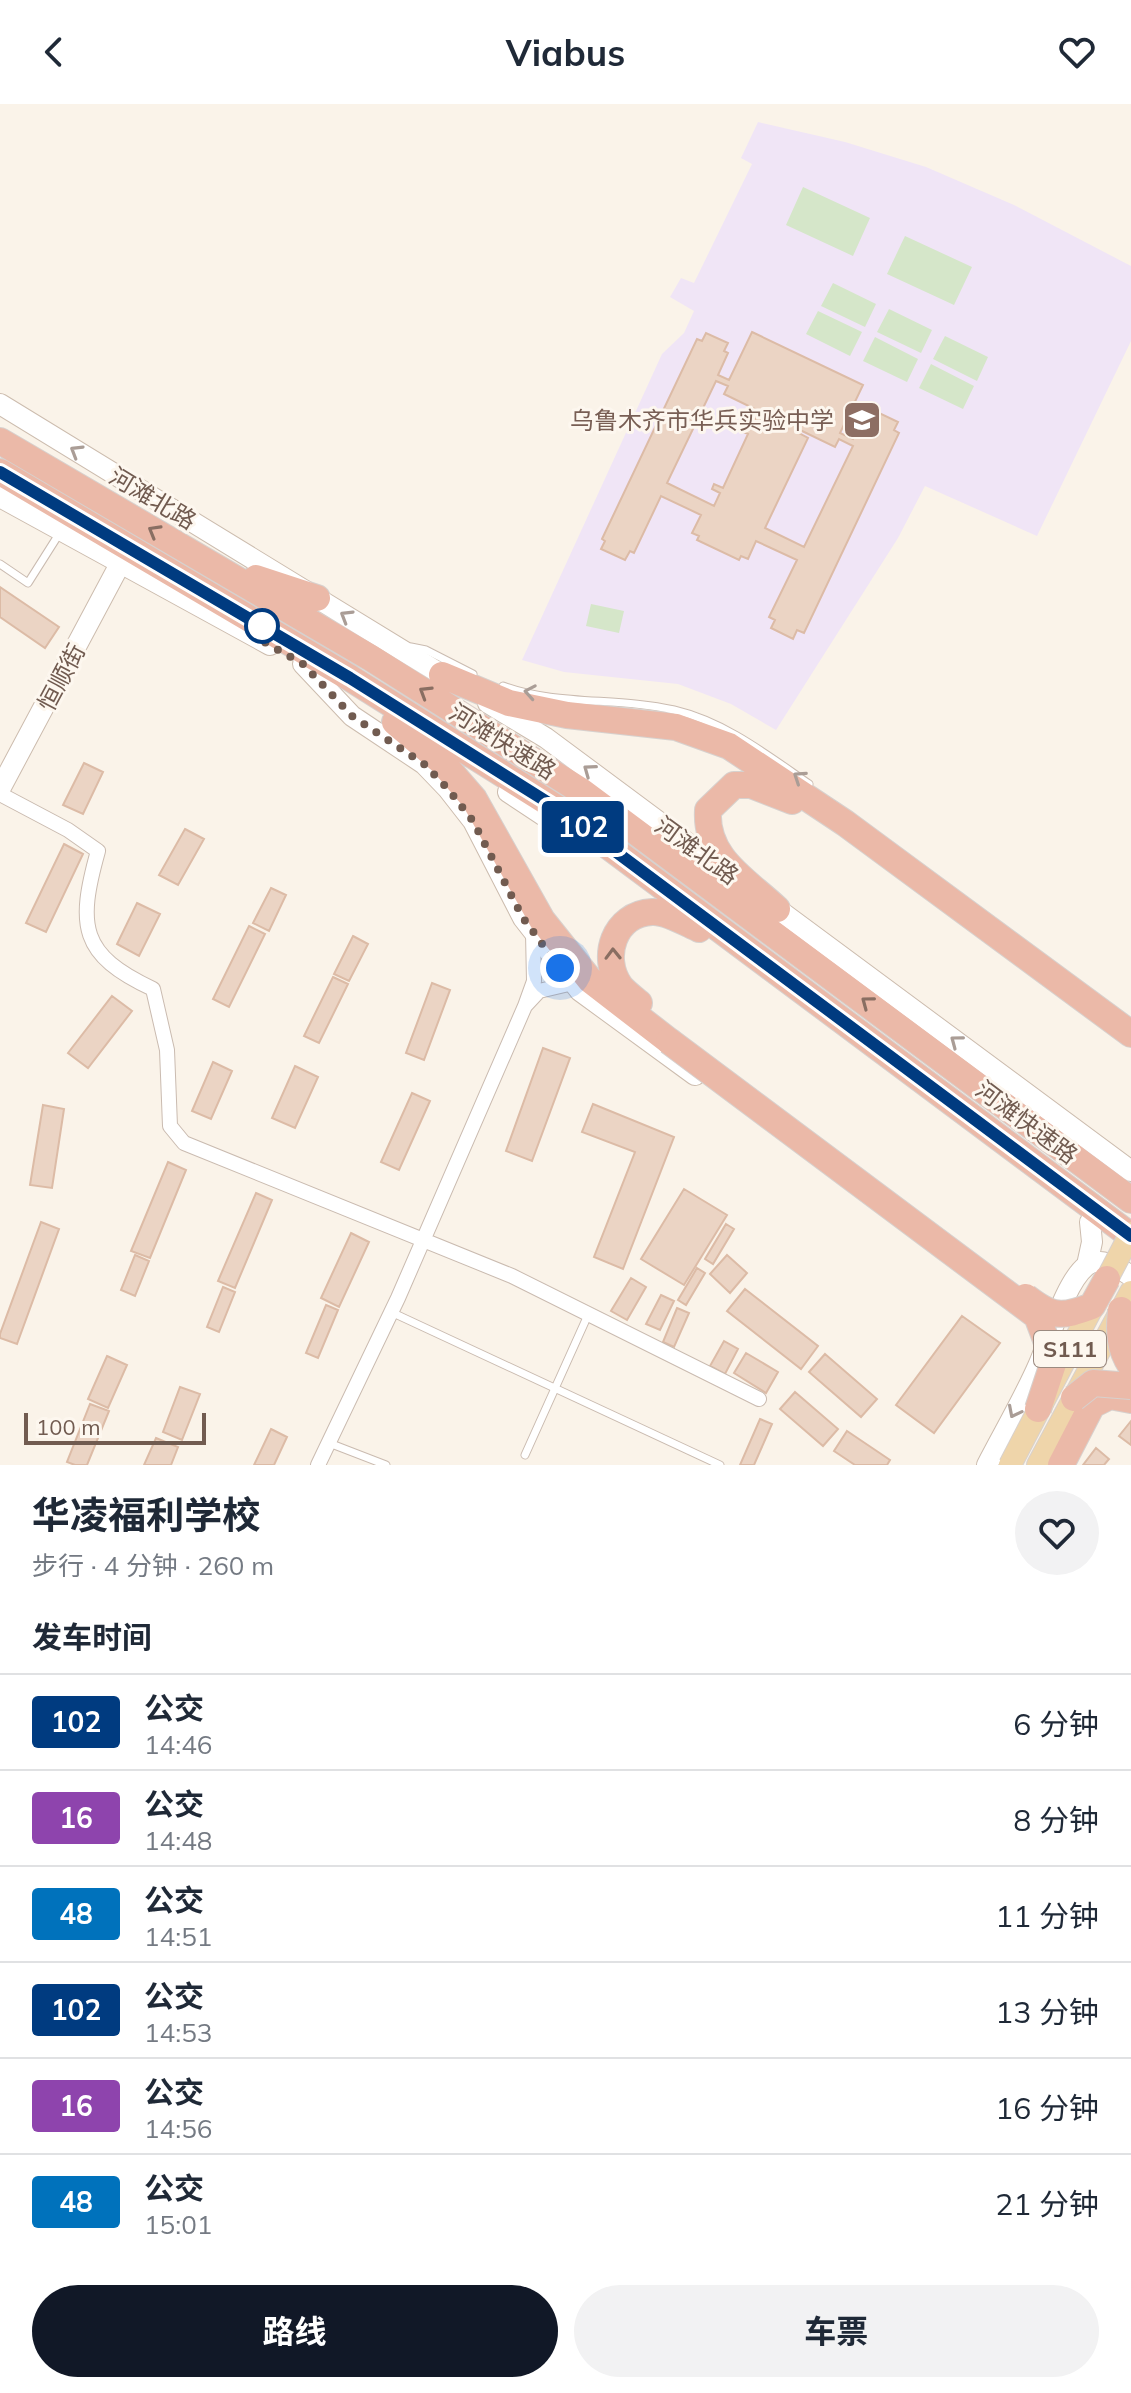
<!DOCTYPE html>
<html lang="zh">
<head>
<meta charset="utf-8">
<style>
  :root { --surface:#fff; --page:#f2f2f3; --text:#1f2937; --muted:#747a83; --line:#e0e1e3; --accent:#111827 }
  body { margin:0; font-family:Mulish,"Noto Sans SC",sans-serif; background:var(--page); color:var(--text); height:100vh; display:flex; flex-direction:column; font-size:30px; white-space:nowrap }
  * { box-sizing:border-box; margin:0 }
  p { font-size:26px; color:var(--muted) }
  .icon { flex:none; width:44px; height:44px; fill:none; stroke:currentColor; stroke-width:2; stroke-linecap:round; stroke-linejoin:round }
  .map { position:relative; height:1361px; overflow:hidden }
  .drawer { display:flex; flex-direction:column; background:var(--surface); flex:1 }
  .drawer>* { flex:none }
  .badge { padding:0 16px; border-radius:6px; font-size:28px; line-height:52px }
  .scale { position:absolute; left:24px; bottom:20px; width:182px; box-sizing:border-box; padding-left:8px; border:4px solid #715b50; border-top:0; font-size:22px; line-height:28px; white-space:nowrap; color:#715b50; -webkit-text-stroke:6px #fdf7ef; paint-order:stroke }
  .you { position:absolute; width:40px; height:40px; margin:-20px; border:6px solid #fff; border-radius:50%; background:#1a73e8; box-shadow:0 0 0 12px #1a73e833 }
  .map>.badge { position:absolute; translate:-50% -50%; box-shadow:0 0 0 4px #fff }
  h2 { padding:0 32px; font-size:30px; line-height:72px }
  .round { display:grid; place-items:center; flex:none; width:84px; height:84px; border-radius:42px; background:var(--page) }
  .head { display:flex; align-items:center; justify-content:space-between; height:136px; padding:0 32px }
  h1 { font-size:38px; font-weight:700; line-height:60px }
  .button { display:flex; gap:16px; margin-top:auto; padding:16px 32px }
  .button a { flex:1; height:92px; border-radius:48px; background:var(--accent); color:#fff; font-size:32px; font-weight:700; line-height:92px; text-align:center }
  .button a+a { background:var(--page); color:var(--text) }
  ul { padding:0; list-style:none }
  li { display:flex; align-items:center; gap:24px; height:96px; padding:0 32px; border-top:2px solid var(--line) }
  li div { flex:1 }
  li b { display:block; font-size:30px }
  li em { font-style:normal }
  li .badge { min-width:88px; font-weight:700; text-align:center }
  header { display:flex; justify-content:space-between; align-items:center; height:104px; padding:0 32px; background:var(--surface); font-size:36px; font-weight:700 }
  .map>svg:first-child { display:block }
  .education { fill:#f0e5f6 }
  .pitch { fill:#d5e6c9 }
  .building { fill:#ebd4c4; stroke:#dcbba6; stroke-width:2; fill-rule:evenodd }
  .lines { fill:none; stroke-linecap:round; stroke-linejoin:round }
  .lane-casing { stroke:#cabbb0; stroke-width:9 }
  .street-casing { stroke:#cabbb0; stroke-width:16 }
  .secondary-casing { stroke:#ccbcae; stroke-width:22 }
  .primary-casing { stroke:#d7d1ce; stroke-width:24 }
  .highway-casing { stroke:#d7d1ce; stroke-width:28 }
  .lane { stroke:#fff; stroke-width:7 }
  .street { stroke:#fff; stroke-width:14 }
  .secondary { stroke:#fff; stroke-width:20 }
  .primary { stroke:#efd5aa; stroke-width:22 }
  .highway { stroke:#ebb9a8; stroke-width:26 }
  .primary-bridge-casing { stroke:#d7d1ce; stroke-width:24; stroke-linecap:butt }
  .highway-bridge-casing { stroke:#d7d1ce; stroke-width:28; stroke-linecap:butt }
  .primary-bridge { stroke:#efd5aa; stroke-width:22 }
  .highway-bridge { stroke:#ebb9a8; stroke-width:26 }
  .oneway { stroke:#aa9d96 }
  .oneway2 { stroke:#896e62 }
  .line-casing { stroke:#fff; stroke-width:18 }
  .line { stroke:#003b80; stroke-width:12 }
  .walk { stroke:#715b50; stroke-width:8; stroke-dasharray:0 14.4 }
  .stop-dot { fill:#fff; stroke:#003b80; stroke-width:4 }
  .labels { text-anchor:middle; dominant-baseline:central; stroke-width:6; stroke-linejoin:round; paint-order:stroke }
  .shield { fill:#fdf7ef; stroke:#9b8a80; stroke-width:2 }
  .shield-label { font-size:22px; font-weight:bold; fill:#715b50 }
  .education-label { font-size:24px; fill:#785e54; stroke:#fdf7ef; text-anchor:end }
  .street-label { font-size:24px; fill:#715b50; stroke:#fdf7ef }
</style>
</head>
<body>
<header><svg class="icon" aria-label="back" viewBox="0 0 24 24"><path d="M15 5l-7 7 7 7"/></svg>Viabus<svg class="icon" aria-label="heart" viewBox="0 0 24 24"><path d="M12 20l-8-8c-3-5 5-10 8-4 3-6 11-1 8 4z"/></svg></header>
<div class="map">
<svg width="1131" height="1361" viewBox="0 0 1131 1361">
  <rect width="100%" height="100%" fill="#faf3e9"/>
  <path class="education" d="M758,18L845,38L926,63L1014,101L1131,162V237L1037,432L925,382L898,434L776,626L731,600L678,580L564,568L522,556L662,250L684,229L694,207L670,193L681,174L694,179L752,60L741,54Z"/>
  <path class="pitch" d="M803,83L870,114L853,152L786,121Z
    M905,132L972,163L954,201L887,170Z
    M833,179L876,200L865,223L821,202Z
    M889,205L932,226L921,249L877,228Z
    M818,207L862,228L850,252L806,230Z
    M945,232L988,253L977,277L933,255Z
    M875,233L918,255L907,278L863,257Z
    M931,260L974,282L963,305L919,284Z
    M591,500L624,507L619,529L586,522Z"/>
  <path class="building" d="M752,228L863,281L840,329L853,335L864,313L869,315L873,306L898,318L894,326L899,329L804,529L797,526L793,535L771,524L775,516L769,513L797,456L756,437L748,455L741,452L739,456L697,436L699,432L692,429L701,411L661,392L634,449L630,447L625,456L601,445L605,437L602,435L697,235L702,237L706,229L728,239L724,247L728,249L718,271L729,276ZM716,277L728,282L724,290L759,307L750,325L742,321L739,326L748,330L723,384L714,380L712,385L720,389L714,402L667,379ZM800,326L835,343L839,335L853,342L804,443L765,424L808,334L799,329Z
    M0,483L59,523L45,544L0,513Z
    M84,659L103,668L83,710L63,701Z
    M185,725L204,735L178,781L159,771Z
    M64,740L83,750L46,828L26,819Z
    M271,784L286,791L269,827L253,819Z
    M137,799L160,810L139,852L117,840Z
    M249,822L265,830L229,903L213,895Z
    M353,832L368,840L349,877L334,870Z
    M333,873L348,880L319,939L304,932Z
    M432,879L450,886L424,956L406,949Z
    M112,892L132,907L88,964L68,949Z
    M543,944L570,954L532,1057L506,1047Z
    M213,958L232,967L211,1015L192,1007Z
    M295,962L318,973L295,1024L272,1014Z
    M412,989L430,997L399,1066L381,1058Z
    M593,1000L674,1033L623,1165L594,1153L635,1048L582,1028Z
    M43,1001L64,1005L52,1084L30,1081Z
    M168,1058L186,1066L150,1154L131,1147Z
    M684,1085L727,1111L684,1181L641,1155Z
    M256,1089L272,1096L235,1184L218,1177Z
    M41,1118L59,1125L17,1240L0,1234V1230Z
    M726,1120L734,1125L713,1160L705,1155Z
    M351,1129L369,1138L339,1203L321,1194Z
    M135,1151L149,1157L135,1192L121,1186Z
    M727,1151L747,1169L730,1189L710,1170Z
    M697,1164L705,1169L686,1201L678,1196Z
    M631,1174L646,1183L627,1216L611,1207Z
    M223,1183L235,1188L219,1228L207,1223Z
    M745,1185L818,1242L801,1265L727,1207Z
    M661,1191L674,1197L660,1226L646,1220Z
    M326,1201L338,1206L318,1254L306,1249Z
    M677,1204L689,1209L674,1243L663,1238Z
    M962,1212L1000,1239L934,1329L896,1301Z
    M724,1237L738,1245L725,1270L710,1262Z
    M746,1249L778,1268L766,1289L734,1269Z
    M825,1250L877,1295L861,1313L809,1268Z
    M107,1252L127,1261L108,1304L88,1295Z
    M180,1283L200,1290L182,1336L163,1328Z
    M795,1288L838,1325L823,1342L780,1305Z
    M90,1300L109,1307L87,1361H75L67,1358Z
    M760,1315L772,1320L754,1361H740Z
    M1131,1317V1341L1119,1332Z
    M271,1325L287,1333L274,1361H254Z
    M847,1327L890,1356L887,1361H855L834,1347Z
    M156,1334L178,1343L171,1361H144Z
    M1096,1344L1109,1355L1104,1361H1083Z"/>
  <g class="lines">
    <defs>
      <path id="lane" d="M0,460L28,479L59,430
        M411,543L426,546L473,570
        M503,582C556,602 619,593 674,606C725,618 767,651 809,680
        M391,1208L720,1361
        M329,1339L386,1361
        M525,1351L588,1211"/>
      <path id="street" d="M0,690L68,726L98,747C77,822 80,851 153,885L167,946L170,1022L184,1039L512,1172L759,1295
        M533,829L534,877L525,902L539,887L573,879
        M318,1361L398,1194L525,902"/>
      <path id="secondary" d="M0,300L454,578
        M0,393L270,541
        M303,560L352,612L424,660L448,685L473,717L523,814L580,887L695,971
        M488,599L546,634L729,770
        M0,685L120,460
        M508,688L582,737
        M768,798L1131,1067
        M1087,1161L1092,1138L1090,1118
        M987,1361C1004,1328 1023,1296 1038,1262C1050,1236 1064,1180 1086,1162C1100,1151 1119,1164 1131,1172"/>
      <path id="primary" d="M1038,1361L1131,1188"/>
      <path id="highway" d="M0,337L371,554L581,687L1131,1096
        M0,368L350,574L560,706L1131,1132
        M256,474L317,494
        M442,571L509,599L567,611L676,623L729,642L845,719L1131,930
        M395,618L442,658L474,695L542,816L590,876L669,937
        M777,805C745,775 705,754 708,706L734,681H751L792,697
        M639,899C633,894 625,888 620,882C600,853 614,810 652,808C666,807 686,819 699,825
        M1061,1361L1092,1301L1110,1292L1131,1296"/>
    </defs>
    <use href="#lane" class="lane-casing"/>
    <use href="#street" class="street-casing"/>
    <use href="#secondary" class="secondary-casing"/>
    <use href="#primary" class="primary-casing"/>
    <use href="#highway" class="highway-casing"/>
    <use href="#lane" class="lane"/>
    <use href="#street" class="street"/>
    <use href="#secondary" class="secondary"/>
    <use href="#primary" class="primary"/>
    <use href="#highway" class="highway"/>
    <defs>
      <path id="primary-bridge" d="M1010,1361L1131,1129"/>
      <path id="highway-bridge" d="M669,937L1037,1212L1054,1257L1038,1305
        M1026,1193C1052,1213 1061,1214 1092,1202L1107,1175
        M1121,1206C1119,1227 1119,1244 1131,1262
        M1074,1294L1093,1279L1131,1282"/>
    </defs>
    <use href="#primary-bridge" class="primary-bridge-casing"/>
    <use href="#highway-bridge" class="highway-bridge-casing"/>
    <use href="#primary-bridge" class="primary-bridge"/>
    <use href="#highway-bridge" class="highway-bridge"/>
  </g>
  <defs><path id="oneway-chevron" d="M-2-3.5L2.5 0L-2 3.5" fill="none" stroke-width="1.6" stroke-linecap="round" stroke-linejoin="round" transform="scale(2)"/></defs>
  <g class="oneway">
    <use href="#oneway-chevron" transform="translate(76 347) rotate(-149)"/>
    <use href="#oneway-chevron" transform="translate(346 512) rotate(-149)"/>
    <use href="#oneway-chevron" transform="translate(530 588) rotate(-170)"/>
    <use href="#oneway-chevron" transform="translate(589 666) rotate(-144)"/>
    <use href="#oneway-chevron" transform="translate(799 673) rotate(-146)"/>
    <use href="#oneway-chevron" transform="translate(956 937) rotate(-143)"/>
    <use href="#oneway-chevron" transform="translate(1014 1308) rotate(117)"/>
  </g>
  <g class="oneway2">
    <use href="#oneway-chevron" transform="translate(154 427) rotate(-150)"/>
    <use href="#oneway-chevron" transform="translate(425 588) rotate(-148)"/>
    <use href="#oneway-chevron" transform="translate(613 850) rotate(-91)"/>
    <use href="#oneway-chevron" transform="translate(867 898) rotate(-143)"/>
  </g>
  <g class="lines">
    <defs>
      <path id="line" d="M0,368L350,574L560,706L1131,1132"/>
    </defs>
    <use href="#line" class="line-casing"/>
    <use href="#line" class="line"/>
    <path class="walk" d="M262,522L252,531L303,560L352,612L424,660L448,685L473,717L523,814L560,864"/>
  </g>
  <defs>
    <symbol id="school-square" viewBox="-11 -11 22 22"><rect x="-9" y="-9" width="18" height="18" rx="4" fill="#8d6e63" stroke="#fdf7ef"/><path d="M0-5L7-2L0 1L-7-2ZM-4 1L0 2.5L4 1V4Q0 6-4 4Z" fill="#fff"/></symbol>
  </defs>
  <g fill-rule="evenodd">
    <use href="#school-square" x="840" y="294" width="44" height="44"/>
  </g>
  <circle class="stop-dot" cx="262" cy="522" r="16"/>
  <g class="labels">
    <rect class="shield" x="1034" y="1227" width="72" height="36" rx="6"/>
    <g class="shield-label">
      <text x="1070" y="1245">S111</text>
    </g>
    <g class="education-label">
      <text x="834" y="316">乌鲁木齐市华兵实验中学</text>
    </g>
    <g class="street-label">
      <text transform="translate(153 394) rotate(31)">河滩北路</text>
      <text transform="translate(61 573) rotate(-62)">恒顺街</text>
      <text transform="translate(503 637) rotate(32)">河滩快速路</text>
      <text transform="translate(697 746) rotate(36)">河滩北路</text>
      <text transform="translate(1027 1018) rotate(37)">河滩快速路</text>
    </g>
  </g>
</svg>
<div class="scale">100 m</div>
<div class="you" style="left:560px;top:864px"></div>
<b class="badge" style="left:583px;top:723px;background:#003b80;color:#fff">102</b>
</div>
<section class="drawer">
<div class="head"><div><h1>华凌福利学校</h1><p>步行 · 4 分钟 · 260 m</p></div><a class="round"><svg class="icon" aria-label="heart" viewBox="0 0 24 24"><path d="M12 20l-8-8c-3-5 5-10 8-4 3-6 11-1 8 4z"/></svg></a></div>
<h2>发车时间</h2>
<ul>
<li><span class="badge" style="background:#003b80;color:#fff">102</span><div><b>公交</b><p>14:46</p></div><em>6 分钟</em></li>
<li><span class="badge" style="background:#8e44ad;color:#fff">16</span><div><b>公交</b><p>14:48</p></div><em>8 分钟</em></li>
<li><span class="badge" style="background:#0072bc;color:#fff">48</span><div><b>公交</b><p>14:51</p></div><em>11 分钟</em></li>
<li><span class="badge" style="background:#003b80;color:#fff">102</span><div><b>公交</b><p>14:53</p></div><em>13 分钟</em></li>
<li><span class="badge" style="background:#8e44ad;color:#fff">16</span><div><b>公交</b><p>14:56</p></div><em>16 分钟</em></li>
<li><span class="badge" style="background:#0072bc;color:#fff">48</span><div><b>公交</b><p>15:01</p></div><em>21 分钟</em></li>
</ul>
<div class="button"><a>路线</a><a>车票</a></div>
</section>
</body>
</html>
